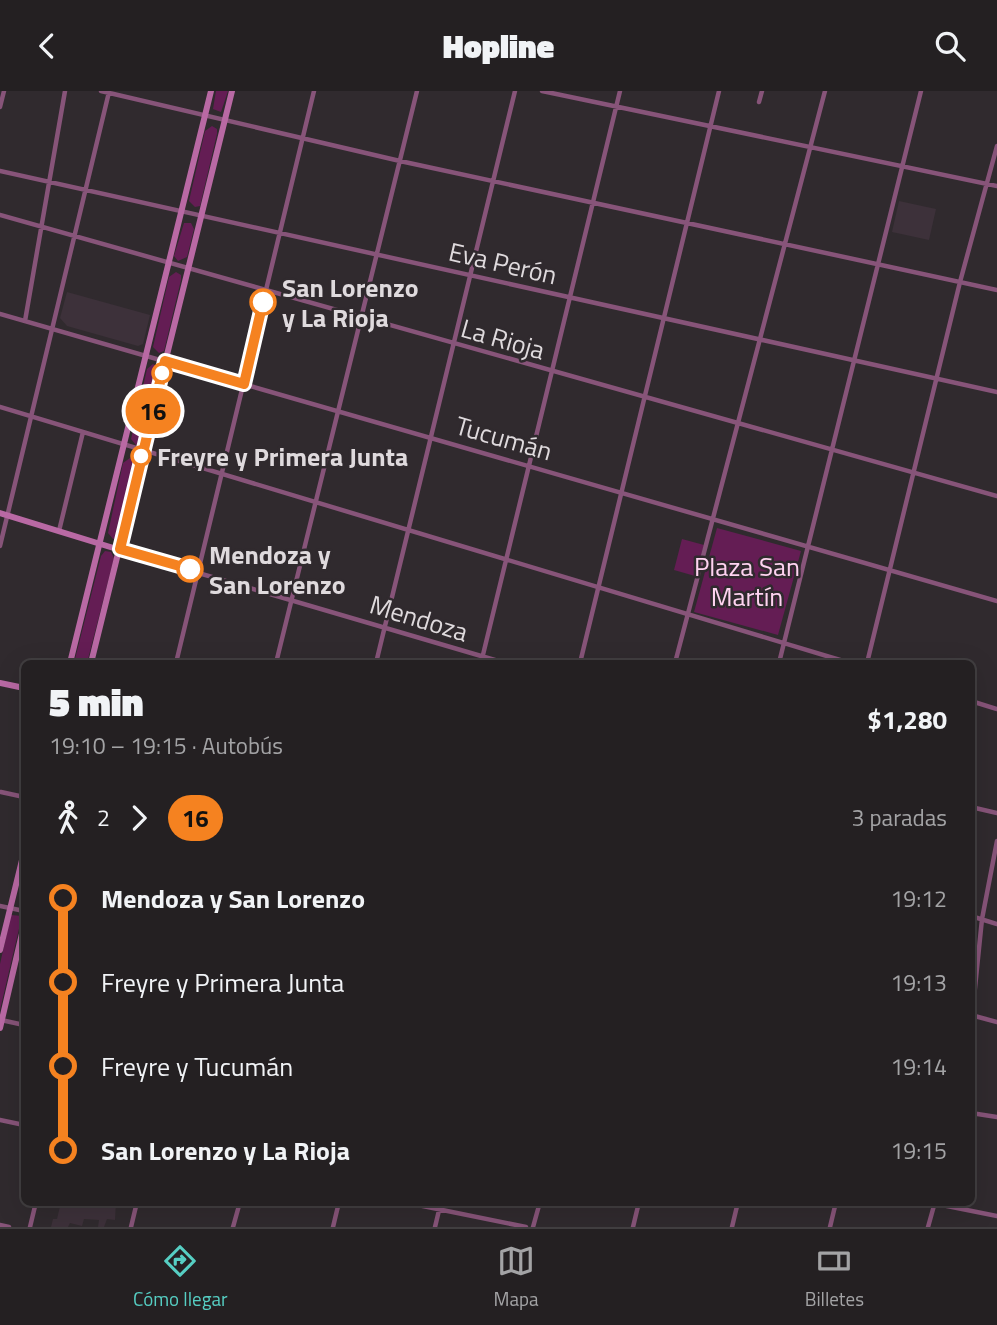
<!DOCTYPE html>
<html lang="es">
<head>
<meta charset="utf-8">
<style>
  :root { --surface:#242022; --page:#2c282a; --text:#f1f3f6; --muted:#a3a3a5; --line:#413e40; --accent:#56cec3 }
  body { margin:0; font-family:"Titillium Web",sans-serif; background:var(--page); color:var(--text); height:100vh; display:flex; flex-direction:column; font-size:26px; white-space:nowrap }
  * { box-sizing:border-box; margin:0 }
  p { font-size:23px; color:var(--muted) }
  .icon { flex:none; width:38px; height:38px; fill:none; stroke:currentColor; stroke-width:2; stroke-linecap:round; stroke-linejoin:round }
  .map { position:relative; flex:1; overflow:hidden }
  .drawer { position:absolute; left:21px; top:569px; width:954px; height:546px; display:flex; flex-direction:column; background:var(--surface); border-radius:10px; box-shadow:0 7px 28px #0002,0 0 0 2px var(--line) }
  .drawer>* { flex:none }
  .badge { padding:0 14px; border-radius:23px; font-size:24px; line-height:46px }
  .map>.badge { position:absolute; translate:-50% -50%; box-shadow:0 0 0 4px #fff }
  .legs { display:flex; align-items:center; gap:10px; height:77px; padding:0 28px; font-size:23px }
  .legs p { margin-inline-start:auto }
  .summary { display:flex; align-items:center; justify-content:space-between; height:119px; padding:0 28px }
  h1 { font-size:38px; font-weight:800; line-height:52px }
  ul { padding:0 28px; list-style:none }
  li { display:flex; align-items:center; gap:24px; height:84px; font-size:26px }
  li i { display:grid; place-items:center; width:10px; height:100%; margin:0 9px; background:currentColor }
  li i::after { content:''; width:18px; height:18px; margin:-9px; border:5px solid; border-radius:50%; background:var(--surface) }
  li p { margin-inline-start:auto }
  li:first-child i { background:linear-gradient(#0000 50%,currentColor 0) }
  li:last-child i { background:linear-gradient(currentColor 50%,#0000 0) }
  header { display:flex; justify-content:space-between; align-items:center; height:91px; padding:0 28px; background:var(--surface); font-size:32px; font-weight:800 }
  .dock { display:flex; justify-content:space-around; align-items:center; height:98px; border-top:2px solid var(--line); background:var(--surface); font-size:19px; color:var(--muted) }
  .dock a { display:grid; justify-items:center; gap:4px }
  .dock .current { color:var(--accent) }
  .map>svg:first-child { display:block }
  .built { fill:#3d313a }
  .green { fill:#641d54 }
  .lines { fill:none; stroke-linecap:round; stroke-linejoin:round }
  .street { stroke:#875479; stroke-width:4.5 }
  .secondary { stroke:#b969a4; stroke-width:6 }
  .line-1-casing { stroke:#fff; stroke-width:16 }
  .line-1 { stroke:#f58220; stroke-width:10 }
  .stop-1-dot { fill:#fff; stroke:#f58220; stroke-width:3.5 }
  .labels { text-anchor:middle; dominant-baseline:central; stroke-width:5; stroke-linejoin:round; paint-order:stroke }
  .street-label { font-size:26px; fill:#dfdadd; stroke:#302a2e }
  .stop-label { font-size:26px; font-weight:bold; fill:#dfdadd; stroke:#302a2e; text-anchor:start }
  .park-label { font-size:26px; fill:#ffd3f1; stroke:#302a2e }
</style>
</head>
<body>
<header><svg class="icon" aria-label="back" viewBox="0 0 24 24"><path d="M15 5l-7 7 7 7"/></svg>Hopline<svg class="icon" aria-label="search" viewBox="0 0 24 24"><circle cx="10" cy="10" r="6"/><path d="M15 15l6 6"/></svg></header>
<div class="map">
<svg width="997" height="1136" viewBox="0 0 997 1136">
  <rect width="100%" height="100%" fill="#302a2e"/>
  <path class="built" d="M899,110L936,118L929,149L892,141Z
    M67,201L150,224L143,253L138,255L67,235L60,227Z
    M61,1111L105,1117L106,1111H116L115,1129L107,1128L104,1136H98L99,1129L84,1128L82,1135L70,1132L68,1136H51L53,1128H57Z"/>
  <path class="green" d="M216,0H228L221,21L213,18Z
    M212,35L217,38V43L200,115L195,116L189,110L205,40Z
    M184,132H191L194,138L187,166L178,170L174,165Z
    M176,181L181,184V189L164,260L159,262L153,256L169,186Z
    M153,273L158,276L159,281L142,353L136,354L131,348L147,278Z
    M130,367L135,370V375L118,447L113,448L108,442L123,372Z
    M717,437L801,460L778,544L694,521Z
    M682,448L704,454L695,485L674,479Z
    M105,460L111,461L114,467L87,572H74L101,465Z
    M11,824L22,825L0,919V873Z"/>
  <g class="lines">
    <path class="street" d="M101,0L400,70L997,199
      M542,0L997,95
      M759,11L762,0
      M0,16L4,0
      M0,80L997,301
      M0,124L997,405
      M0,223L997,510
      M25,230L65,0
      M0,316L850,572
      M59,440L83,341
      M0,455L109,1
      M120,459L505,572
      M176,572L314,0
      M276,572L417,0
      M376,572L515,0
      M481,572L620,0
      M580,572L719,0
      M675,572L825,0
      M779,572L921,0
      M867,572L960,191L997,55
      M971,610L997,618
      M1,701L24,706
      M971,716L997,722
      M0,815L24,820
      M971,825L997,833
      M971,924L997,931
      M1,929L24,934
      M971,936L982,828L997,750
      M971,1022L997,1026
      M0,1029L24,1034
      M403,1111L526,1136
      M927,1111L997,1125
      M0,1134L9,1136
      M30,1136L36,1111
      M131,1136L137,1111
      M233,1136L240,1111
      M333,1136L339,1111
      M435,1136L441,1111
      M533,1136L540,1111
      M633,1136L639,1111
      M732,1136L738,1111
      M830,1136L836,1111
      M928,1136L935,1111"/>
    <path class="secondary" d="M0,422L120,459
      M70,572L211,0
      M91,572L232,0
      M0,592L24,597
      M0,859L24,761
      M0,937L24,834"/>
  </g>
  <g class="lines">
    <defs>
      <path id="line-1" d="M190,478L120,458L165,270L244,293L263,211"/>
    </defs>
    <use href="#line-1" class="line-1-casing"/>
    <use href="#line-1" class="line-1"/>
  </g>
  <g class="stop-1-dot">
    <circle cx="263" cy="211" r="12"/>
    <circle cx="162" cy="282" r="9"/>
    <circle cx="141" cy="365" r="9"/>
    <circle cx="190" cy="478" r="12"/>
  </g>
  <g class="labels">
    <g class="street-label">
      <text transform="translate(503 172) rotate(13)">Eva Perón</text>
      <text transform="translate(503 248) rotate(16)">La Rioja</text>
      <text transform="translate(504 347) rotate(16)">Tucumán</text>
      <text transform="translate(419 527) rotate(17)">Mendoza</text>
    </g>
    <g class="stop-label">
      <text x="282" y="196">San Lorenzo<tspan x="282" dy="30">y La Rioja</tspan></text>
      <text x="157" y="365">Freyre y Primera Junta</text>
      <text x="209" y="463">Mendoza y<tspan x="209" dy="30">San Lorenzo</tspan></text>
    </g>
    <g class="park-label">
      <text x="747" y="475">Plaza San<tspan x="747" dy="30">Martín</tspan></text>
    </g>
  </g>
</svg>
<b class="badge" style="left:153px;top:320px;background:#f58220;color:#111">16</b>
<section class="drawer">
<div class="summary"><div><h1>5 min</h1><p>19:10 – 19:15 · Autobús</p></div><b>$1,280</b></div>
<div class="legs"><svg class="icon" aria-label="walk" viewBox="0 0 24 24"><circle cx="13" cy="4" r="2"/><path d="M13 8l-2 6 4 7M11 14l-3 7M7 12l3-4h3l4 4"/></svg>2<svg class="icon" aria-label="forward" viewBox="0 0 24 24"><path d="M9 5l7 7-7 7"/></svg><b class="badge" style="background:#f58220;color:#111">16</b><p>3 paradas</p></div>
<ul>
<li><i style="color:#f58220"></i><b>Mendoza y San Lorenzo</b><p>19:12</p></li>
<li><i style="color:#f58220"></i><span>Freyre y Primera Junta</span><p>19:13</p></li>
<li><i style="color:#f58220"></i><span>Freyre y Tucumán</span><p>19:14</p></li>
<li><i style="color:#f58220"></i><b>San Lorenzo y La Rioja</b><p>19:15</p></li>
</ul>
</section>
</div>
<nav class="dock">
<a class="current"><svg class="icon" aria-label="directions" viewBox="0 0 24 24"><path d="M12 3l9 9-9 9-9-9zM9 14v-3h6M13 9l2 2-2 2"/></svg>Cómo llegar</a>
<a><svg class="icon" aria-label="map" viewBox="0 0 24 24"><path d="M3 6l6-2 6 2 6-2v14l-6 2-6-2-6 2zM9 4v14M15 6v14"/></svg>Mapa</a>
<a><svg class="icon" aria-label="tickets" viewBox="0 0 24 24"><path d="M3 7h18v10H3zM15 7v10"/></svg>Billetes</a>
</nav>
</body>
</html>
